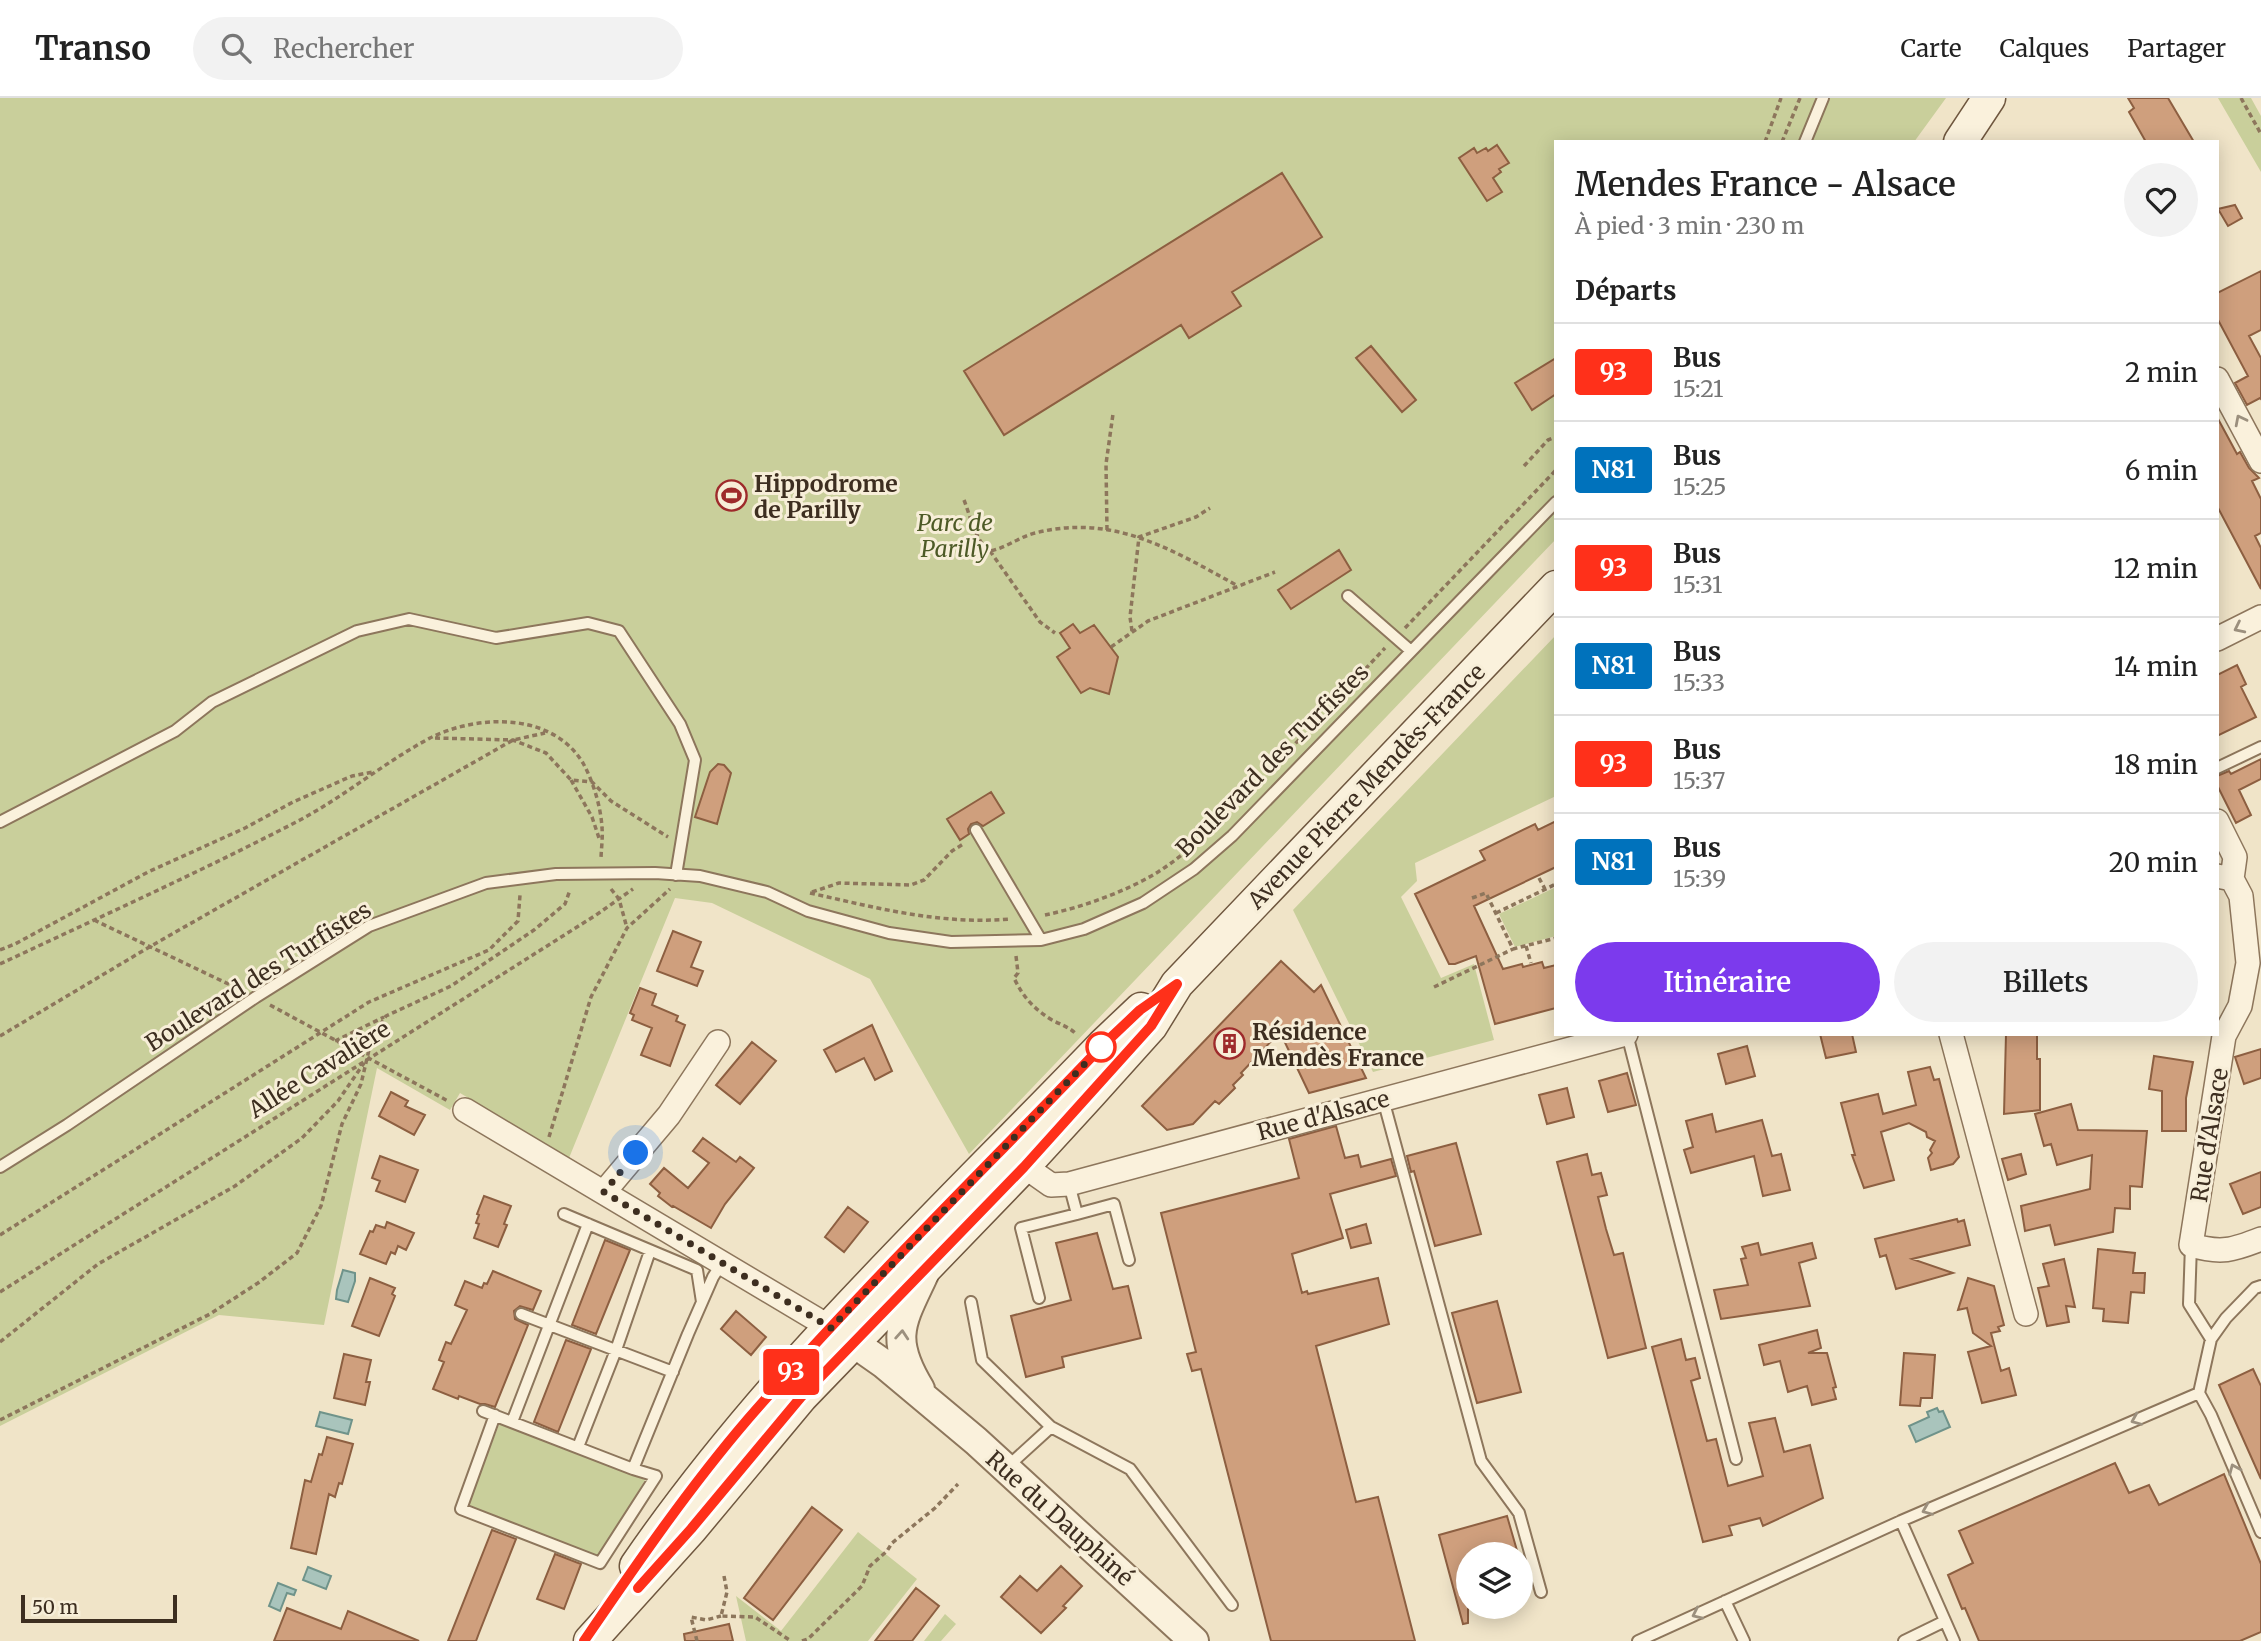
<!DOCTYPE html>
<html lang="fr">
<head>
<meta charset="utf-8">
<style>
  :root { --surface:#fff; --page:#f2f2f2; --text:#222; --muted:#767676; --line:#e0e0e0; --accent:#7c3aed }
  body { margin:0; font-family:Merriweather,serif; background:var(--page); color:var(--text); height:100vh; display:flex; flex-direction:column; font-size:26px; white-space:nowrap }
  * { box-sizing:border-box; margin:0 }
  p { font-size:23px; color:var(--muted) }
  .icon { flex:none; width:38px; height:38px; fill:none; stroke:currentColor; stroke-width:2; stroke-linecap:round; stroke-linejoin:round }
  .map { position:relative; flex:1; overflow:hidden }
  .panel { position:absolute; left:1554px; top:42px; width:665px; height:896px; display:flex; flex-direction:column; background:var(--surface); border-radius:0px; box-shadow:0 4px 18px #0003 }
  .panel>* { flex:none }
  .badge { padding:0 14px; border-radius:5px; font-size:24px; line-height:46px }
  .buttons { position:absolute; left:1456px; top:1444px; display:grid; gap:14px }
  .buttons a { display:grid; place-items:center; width:77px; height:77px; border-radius:50%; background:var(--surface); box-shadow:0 4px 18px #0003; font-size:35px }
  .scale { position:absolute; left:21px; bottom:18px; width:156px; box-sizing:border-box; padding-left:7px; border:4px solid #3d2e20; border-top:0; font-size:19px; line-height:24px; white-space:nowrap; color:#3d2e20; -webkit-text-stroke:5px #f7eed8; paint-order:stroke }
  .you { position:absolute; width:35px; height:35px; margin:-18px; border:5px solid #fff; border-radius:50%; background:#1a73e8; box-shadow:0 0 0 10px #1a73e833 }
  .map>.badge { position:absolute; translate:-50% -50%; box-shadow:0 0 0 4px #fff }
  h2 { padding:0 21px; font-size:26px; line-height:63px }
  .round { display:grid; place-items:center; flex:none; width:74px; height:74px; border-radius:37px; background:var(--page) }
  .summary { display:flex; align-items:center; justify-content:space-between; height:119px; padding:0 21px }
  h1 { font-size:33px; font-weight:600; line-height:52px }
  .button { display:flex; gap:14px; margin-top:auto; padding:14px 21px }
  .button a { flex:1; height:80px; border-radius:42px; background:var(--accent); color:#fff; font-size:28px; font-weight:600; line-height:80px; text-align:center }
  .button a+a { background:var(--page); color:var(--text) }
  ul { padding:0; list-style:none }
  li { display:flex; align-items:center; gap:21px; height:98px; padding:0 21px; border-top:2px solid var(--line) }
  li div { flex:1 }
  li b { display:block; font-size:26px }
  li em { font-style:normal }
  li .badge { min-width:77px; font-weight:700; text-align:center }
  header { display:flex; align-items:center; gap:42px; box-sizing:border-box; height:98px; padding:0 35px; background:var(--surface); border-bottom:2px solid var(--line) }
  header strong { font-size:33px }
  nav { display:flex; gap:38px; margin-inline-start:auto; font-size:24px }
  .search { width:490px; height:63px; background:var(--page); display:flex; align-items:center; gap:18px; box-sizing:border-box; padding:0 24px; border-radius:38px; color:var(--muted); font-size:26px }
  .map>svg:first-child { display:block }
  .green { fill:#c9cf9b }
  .water { fill:#a9c4bc; stroke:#6f938a; stroke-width:2 }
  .building { fill:#cf9f7d; stroke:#8d5f41; stroke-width:2 }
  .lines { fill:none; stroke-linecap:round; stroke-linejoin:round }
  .service-casing { stroke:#8d765c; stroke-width:14 }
  .minor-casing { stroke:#8d765c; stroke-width:26 }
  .tertiary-casing { stroke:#8d765c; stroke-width:32 }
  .secondary-casing { stroke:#6f573f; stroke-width:35 }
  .path { stroke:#8d765c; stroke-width:3.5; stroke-dasharray:5 3.5; stroke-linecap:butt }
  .service { stroke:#faf1dc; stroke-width:10 }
  .minor { stroke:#faf1dc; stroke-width:23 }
  .tertiary { stroke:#faf1dc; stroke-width:28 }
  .secondary { stroke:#faf1dc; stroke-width:32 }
  .oneway { stroke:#9c907e }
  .line-casing { stroke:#fff; stroke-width:16 }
  .line { stroke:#ff301a; stroke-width:10 }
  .walk { stroke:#3d2e20; stroke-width:7; stroke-dasharray:0 12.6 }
  .stop-dot { fill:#fff; stroke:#ff301a; stroke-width:3.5 }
  .labels { text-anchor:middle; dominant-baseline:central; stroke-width:6; stroke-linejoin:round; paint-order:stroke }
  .poi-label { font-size:23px; font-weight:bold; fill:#3d2e20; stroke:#f7eed8; text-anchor:start }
  .park-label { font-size:23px; font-style:italic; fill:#4d5a26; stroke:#f7eed8 }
  .street-label { font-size:23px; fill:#3d2e20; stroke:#f7eed8 }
</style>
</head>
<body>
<header>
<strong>Transo</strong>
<div class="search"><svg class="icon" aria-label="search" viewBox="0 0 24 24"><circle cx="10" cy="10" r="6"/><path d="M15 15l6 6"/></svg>Rechercher</div>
<nav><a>Carte</a><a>Calques</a><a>Partager</a></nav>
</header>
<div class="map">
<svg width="2261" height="1543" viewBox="0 0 2261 1543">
  <rect width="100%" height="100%" fill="#f0e4c8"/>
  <path class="green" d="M0,0H1946L1914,44H1556V441L969,1056L870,881L712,805L675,800L569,1060L460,995L450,1012L377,970L324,1227L219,1217L0,1328Z
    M2218,0H2251L2261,18V74Z
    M1556,537V698L1415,765L1417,783L1401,799L1441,880L1474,866L1494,942L1373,974L1293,812Z
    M1556,789V838L1515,849L1499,816Z
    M500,1324L645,1382L598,1459L467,1409Z
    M858,1434L917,1481L868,1543H746L736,1498L781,1533Z
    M945,1516L956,1526L941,1543H924Z"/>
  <path class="water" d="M343,1172L355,1175V1183L348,1204L336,1201L337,1192Z
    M1937,1310L1939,1314L1943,1313L1950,1329L1916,1344L1909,1328L1929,1319L1927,1314Z
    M320,1314L352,1322L348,1336L316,1328Z
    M308,1469L331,1478L326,1491L303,1482Z
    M278,1485L296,1492L294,1497L287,1495L280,1513L269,1508Z"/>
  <path class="building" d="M2128,0H2168L2194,44H2146L2129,14L2134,10Z
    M1497,47L1509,65L1499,71L1501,74L1493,80L1502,94L1487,103L1459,60L1474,50L1477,55L1486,50L1488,53Z
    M1282,75L1322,139L1232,194L1241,208L1189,240L1181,227L1004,337L964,273Z
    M2235,107L2242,120L2228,128L2218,111Z
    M2261,173V232L2249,238L2261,260V301L2260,300L2247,307L2235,285L2248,278L2217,220V195Z
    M1371,248L1416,302L1402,314L1356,260Z
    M1556,260V296L1532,312L1515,285Z
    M2217,319L2237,356L2240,354L2249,370L2259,380L2252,383L2261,401V435L2255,438L2261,450V491L2217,408Z
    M1339,452L1351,472L1291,511L1278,492Z
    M1073,526L1080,535L1094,527L1118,559L1109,596L1090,590L1081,595L1057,559L1070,550L1060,535Z
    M2237,567L2246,586L2241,589L2256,619L2217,638V577Z
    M2261,661V681L2239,692L2251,717L2236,725L2217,687V678L2229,673L2231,676Z
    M718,666L724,667L731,675L717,726L695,719L710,674Z
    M991,694L1004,715L983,728L977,724L971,726L968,731L969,736L960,742L947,721Z
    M1556,723V769L1474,808L1503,871L1522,866L1523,869L1542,864L1544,870L1556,867V910L1495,926L1476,858L1455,866H1449L1415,796L1485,762L1480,753L1535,726L1538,732Z
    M673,833L701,844L691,869L703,873L697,888L657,873Z
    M1281,863L1314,894L1321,887L1366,980L1309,995L1280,934L1241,975L1243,977L1233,987L1235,990L1219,1006L1215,1003L1193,1026L1167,1032L1142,1008Z
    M640,890L656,896L652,907L678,918L676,923L685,927L670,968L641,957L652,930L632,922L634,917L630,915Z
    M872,927L892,973L875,982L864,960L836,974L824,952Z
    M1820,936H1852L1856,954L1826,960Z
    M2006,936H2037V961H2040V1012L2004,1016Z
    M752,944L776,963L740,1006L716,987Z
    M1747,948L1755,978L1726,986L1718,956Z
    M2261,951V980L2244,986L2235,959Z
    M2154,958L2193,964L2186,1000V1033H2162V993L2149,991Z
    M1930,969L1934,982L1939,981L1959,1059L1953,1066L1931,1072L1928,1060L1932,1055L1930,1052L1935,1043L1927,1039L1926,1034L1909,1025L1881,1034L1894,1082L1864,1090L1852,1057H1855L1841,1005L1878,996L1883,1016L1916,1007L1908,974Z
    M1627,975L1636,1007L1608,1014L1599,983Z
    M1567,990L1574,1019L1547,1026L1539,997Z
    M391,994L408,1003L405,1008L425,1017L414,1037L379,1018Z
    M2071,1006L2078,1032L2147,1033L2142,1089L2130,1088V1111L2115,1110L2113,1134L2055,1147L2050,1127L2025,1133L2021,1108L2090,1091L2092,1057L2057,1067L2051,1046L2044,1048L2035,1016Z
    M1712,1016L1716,1034L1762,1022L1772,1058L1781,1056L1790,1092L1763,1098L1754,1058L1691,1075L1684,1052L1693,1049L1686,1023Z
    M1336,1028L1345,1060L1358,1057L1361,1069L1391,1061L1396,1078L1330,1096L1343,1140L1292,1156L1302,1195L1307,1193L1308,1196L1378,1180L1389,1226L1316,1248L1356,1404L1378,1399L1415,1543H1271L1201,1271L1192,1273L1187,1256L1196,1254L1161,1115L1299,1080L1289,1041Z
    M703,1040L736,1064L740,1059L754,1070L725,1106L711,1130L673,1108L672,1109L658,1098L660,1095L650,1086L664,1070L688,1090L709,1065L693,1053Z
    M1456,1045L1481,1136L1435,1148L1414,1073L1411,1074L1407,1058Z
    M1587,1056L1592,1077L1601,1075L1607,1097L1598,1099L1606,1131L1614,1157L1623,1155L1646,1250L1608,1260L1557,1064Z
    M2021,1056L2026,1076L2008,1082L2002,1061Z
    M380,1058L418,1072L405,1104L376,1093L380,1083L372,1080Z
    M2261,1074V1109L2243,1116L2230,1086Z
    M484,1098L511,1108L504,1126L507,1127L498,1149L474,1140L479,1126L476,1125L479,1117L477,1116Z
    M848,1109L868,1124L844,1154L825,1139Z
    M1957,1121L1958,1124L1964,1122L1970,1147L1912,1161L1953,1175L1896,1191L1886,1157L1880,1159L1875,1141Z
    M387,1124L414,1135L406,1152L398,1148L395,1156L391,1154L386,1166L360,1156L370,1133L373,1134L376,1127L385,1130Z
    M1366,1126L1371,1145L1351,1150L1346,1132Z
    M1097,1135L1113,1191L1128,1188L1141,1240L1062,1259L1064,1269L1026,1279L1011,1218L1071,1202L1056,1145Z
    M605,1142L630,1152L596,1236L572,1227Z
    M1758,1145L1761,1157L1812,1145L1816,1160L1799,1165L1810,1208L1721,1221L1714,1192L1748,1187L1741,1161L1746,1160L1742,1149Z
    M2098,1151L2135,1155L2133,1175H2145L2144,1195L2131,1194L2128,1225L2103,1223L2104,1211L2093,1210Z
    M2064,1161L2075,1209L2066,1208L2069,1224L2047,1228L2038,1190L2049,1188L2043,1166Z
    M493,1173L541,1193L533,1212L520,1208L514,1213L515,1221L528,1227L495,1309L485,1306H480L459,1298L458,1301L433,1291L444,1264L439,1262L446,1244L451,1246L467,1212L455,1207L465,1183L482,1190L484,1185L487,1186Z
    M370,1180L395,1190L392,1196L395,1198L379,1238L352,1228Z
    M1968,1180L1994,1188L2004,1227L1998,1229L2000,1233L1991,1235L2001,1273L2009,1270L2016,1297L1982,1305L1968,1254L1991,1248L1973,1235L1967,1210L1958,1212Z
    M1497,1203L1521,1294L1477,1305L1452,1215Z
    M736,1213L766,1239L751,1257L721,1231Z
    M1817,1232L1821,1250L1808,1255H1827L1836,1289L1833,1290L1836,1301L1812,1307L1807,1288L1788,1294L1780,1263L1764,1267L1759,1247Z
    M1681,1241L1686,1262L1695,1260L1700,1280L1691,1283L1707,1343L1716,1341L1728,1388L1763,1378L1749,1325L1775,1320L1784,1354L1810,1347L1823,1400L1763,1428L1760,1420L1729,1428L1732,1437L1703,1444L1652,1249Z
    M566,1242L591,1251L558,1334L534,1324Z
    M1904,1255L1935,1257L1932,1300H1921L1920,1308L1900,1307Z
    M344,1256L371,1262L366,1284H370L365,1307L334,1300Z
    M2253,1271L2261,1288V1381L2219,1287Z
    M327,1339L353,1346L342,1386L339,1385L335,1399L329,1396L316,1456L291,1450L305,1382L311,1384L319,1356L322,1357Z
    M2115,1365L2129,1395L2149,1387L2159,1407L2224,1376L2261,1466V1534L2240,1543H1979L1965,1510L1962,1511L1948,1477L1973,1465L1959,1433Z
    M812,1409L842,1432L773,1522L744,1500Z
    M1507,1418L1518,1456H1468V1525L1463,1526L1439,1437Z
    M492,1432L516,1441L479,1535L476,1543H448Z
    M555,1456L581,1466L564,1511L537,1501Z
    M1061,1468L1082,1488L1063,1508L1066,1510L1041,1535L1001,1499L1020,1478L1037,1493Z
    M916,1490L939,1508L912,1543H875Z
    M287,1510L341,1531L348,1513L419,1543H274Z
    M729,1526L733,1543H685L684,1536Z"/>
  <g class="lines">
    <defs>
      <path id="service" d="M1805,44L1823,0
        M1348,498L1411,553
        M2217,670L2261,649
        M0,724L175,633L212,604L357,533L409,521L496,540L588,525L619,533L680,626L695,662L676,777
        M976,732L1041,842
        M1627,936L1736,1361
        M1383,1001L1481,1363L1519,1415L1541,1494
        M0,1069L67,1027L256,899L369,828L486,785L556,776L655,775L700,778L767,794L808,813L889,835L951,844L1041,842L1084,831L1143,805L1194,771L1232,738L1556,404
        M1069,1086L1077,1116L1114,1106L1129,1162
        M564,1116L697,1172L702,1204
        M2191,1147L2189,1206L2211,1241
        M2261,1188L2255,1190L2226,1220L2211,1241L2199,1295L2211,1317L2261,1434
        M1039,1200L1021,1130L1077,1116
        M971,1204L982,1262L1051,1329L1006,1370
        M521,1216L673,1274
        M483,1313L633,1371L688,1236L713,1179L722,1165
        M495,1317L461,1411L600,1465L656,1378L633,1371
        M512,1324L588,1126
        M1051,1329L1130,1371L1232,1507
        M578,1349L616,1252L650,1153
        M1901,1423L1954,1543
        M1725,1503L1744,1543
        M1638,1543L1901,1423L2199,1295
        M1904,1543L1945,1523"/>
      <path id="minor" d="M2217,281L2261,363
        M2217,541L2261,519
        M2217,723L2235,759L2232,781
        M2217,778L2232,781L2241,798L2248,865L2240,908L2224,938L2191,1147C2221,1156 2233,1152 2261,1141
        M1951,936L2026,1216
        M465,1012L831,1230
        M1024,1068L1051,1087L1069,1086L1626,936
        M604,1094L669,1017L718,944"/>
      <path id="tertiary" d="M837,1233L884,1266L976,1343L1194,1543
        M920,1291C889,1240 901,1225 924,1176"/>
      <path id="secondary" d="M1960,44L1989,0
        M636,1468C768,1275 942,1115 1103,947L1141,911
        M590,1543L691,1431L801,1299L1024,1068L1090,996L1151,928L1177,886L1556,489"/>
    </defs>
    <use href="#service" class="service-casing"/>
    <use href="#minor" class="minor-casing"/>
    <use href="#tertiary" class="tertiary-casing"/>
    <use href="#secondary" class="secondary-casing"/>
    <path class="path" d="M2241,0L2261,36
      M1765,44L1781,0
      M1782,44L1800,0
      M1524,368L1548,342L1556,339
      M964,402C970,417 976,445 990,453C1006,450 1019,439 1035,435C1114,415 1172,452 1238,488
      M1107,432L1106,366L1113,316
      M990,453L1040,524L1055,535
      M1405,530L1556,372
      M1132,533L1130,519L1139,439L1196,419L1210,410
      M1111,549L1148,523L1275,474
      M435,640L513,642L546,655L571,682L592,684L611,703L668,739
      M571,682L592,719L600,743
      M1249,695L1385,550
      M1539,780L1545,791
      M611,791L619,801L627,830
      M812,794L839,785L911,787L924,782L952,753L965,745
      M810,795C877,810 941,827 1010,821
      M1472,800L1486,795L1513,851L1556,840
      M1496,815L1556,786
      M1045,817C1083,809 1125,794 1158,774C1183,758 1204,738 1227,719
      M94,822L241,892
      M1526,848L1531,865
      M0,852L15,846L148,774L245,730L293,704L352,678L373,674
      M1016,858L1018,875L1014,880C1023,899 1034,911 1052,922C1061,927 1070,929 1077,937
      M0,866C100,819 202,773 300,722C345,698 385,664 430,640C478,616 552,614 583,665C593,683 601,709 602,730C603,740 601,752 601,762
      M1434,889L1513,851
      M270,907L448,1003
      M0,938L151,848L513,642L545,635
      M335,943L384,919
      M549,1039L591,899L627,830L670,791
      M0,1137L369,904L489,852L518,823L520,797
      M0,1194L596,817L633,791
      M0,1244L98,1166L235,1088L302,1040L338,1003L364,965
      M0,1322L210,1216L258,1185L297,1155L321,1108L342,1026L361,986L372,939L386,918L451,888L534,832L565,806L570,792
      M724,1478L727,1494L721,1518L755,1519L791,1543
      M697,1543L691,1519L706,1522L721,1518
      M802,1543L808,1541L862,1488L870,1468L887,1453L892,1445L935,1410L958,1386"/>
    <use href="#service" class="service"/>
    <use href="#minor" class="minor"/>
    <use href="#tertiary" class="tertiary"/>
    <use href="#secondary" class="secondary"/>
  </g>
  <defs><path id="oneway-chevron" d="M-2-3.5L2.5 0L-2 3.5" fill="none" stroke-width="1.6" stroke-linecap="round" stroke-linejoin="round" transform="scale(1.75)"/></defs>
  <g class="oneway">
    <use href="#oneway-chevron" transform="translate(2240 322) rotate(-117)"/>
    <use href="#oneway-chevron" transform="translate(2239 530) rotate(154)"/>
    <use href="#oneway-chevron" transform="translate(902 1237) rotate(-86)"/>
    <use href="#oneway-chevron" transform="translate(2136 1322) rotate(157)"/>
    <use href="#oneway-chevron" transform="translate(2234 1371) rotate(-113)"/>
    <use href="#oneway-chevron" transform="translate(1927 1412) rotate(157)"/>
    <use href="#oneway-chevron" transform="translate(1697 1516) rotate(155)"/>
  </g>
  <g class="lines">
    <defs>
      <path id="line" d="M584,1543C636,1467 688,1391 748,1321C861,1191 985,1071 1103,947L1140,912L1177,886L1151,928L1105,979L1024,1069L801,1299L691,1431L638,1490"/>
    </defs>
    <use href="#line" class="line-casing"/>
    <use href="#line" class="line"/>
    <path class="walk" d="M636,1055L604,1094L831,1230L1103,947L1101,949"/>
  </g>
  <defs>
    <symbol id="stadium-ring" viewBox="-11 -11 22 22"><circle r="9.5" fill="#f7eed8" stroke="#9e2a2b" stroke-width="1.5"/><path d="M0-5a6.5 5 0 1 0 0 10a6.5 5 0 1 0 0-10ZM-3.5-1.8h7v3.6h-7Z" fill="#9e2a2b"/></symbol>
    <symbol id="building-ring" viewBox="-11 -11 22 22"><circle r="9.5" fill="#f7eed8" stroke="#9e2a2b" stroke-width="1.5"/><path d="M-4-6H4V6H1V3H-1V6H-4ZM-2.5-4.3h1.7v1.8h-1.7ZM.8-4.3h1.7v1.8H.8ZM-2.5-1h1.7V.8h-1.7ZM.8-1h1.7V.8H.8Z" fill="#9e2a2b"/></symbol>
  </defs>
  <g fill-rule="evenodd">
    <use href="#stadium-ring" x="714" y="380" width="35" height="35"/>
    <use href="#building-ring" x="1212" y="928" width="35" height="35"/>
  </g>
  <circle class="stop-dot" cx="1101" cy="949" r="14"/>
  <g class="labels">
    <g class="poi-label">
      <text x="754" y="385">Hippodrome<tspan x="754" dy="26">de Parilly</tspan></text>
      <text x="1252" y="933">Résidence<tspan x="1252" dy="26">Mendès France</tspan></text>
    </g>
    <g class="park-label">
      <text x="955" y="424">Parc de<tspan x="955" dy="26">Parilly</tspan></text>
    </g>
    <g class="street-label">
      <text transform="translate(1272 662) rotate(-45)">Boulevard des Turfistes</text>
      <text transform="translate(1366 688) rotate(-46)">Avenue Pierre Mendès-France</text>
      <text transform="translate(258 878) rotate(-32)">Boulevard des Turfistes</text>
      <text transform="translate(319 971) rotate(-32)">Allée Cavalière</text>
      <text transform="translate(1323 1017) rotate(-15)">Rue d'Alsace</text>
      <text transform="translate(2209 1037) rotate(-81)">Rue d'Alsace</text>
      <text transform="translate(1060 1420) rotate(42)">Rue du Dauphiné</text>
    </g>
  </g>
</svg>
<div class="buttons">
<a><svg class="icon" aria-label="layers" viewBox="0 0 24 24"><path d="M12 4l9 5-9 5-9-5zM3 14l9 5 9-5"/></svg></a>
</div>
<div class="scale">50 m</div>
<div class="you" style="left:636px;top:1055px"></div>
<b class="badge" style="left:791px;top:1274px;background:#ff301a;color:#fff">93</b>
<section class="panel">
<div class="summary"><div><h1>Mendes France - Alsace</h1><p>À pied · 3 min · 230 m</p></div><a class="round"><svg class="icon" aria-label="heart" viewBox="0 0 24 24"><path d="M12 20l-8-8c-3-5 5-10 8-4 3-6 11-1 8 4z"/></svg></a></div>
<h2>Départs</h2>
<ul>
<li><span class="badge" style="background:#ff301a;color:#fff">93</span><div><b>Bus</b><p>15:21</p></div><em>2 min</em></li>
<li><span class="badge" style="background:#0072bc;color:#fff">N81</span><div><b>Bus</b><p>15:25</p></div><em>6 min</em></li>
<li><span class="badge" style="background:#ff301a;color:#fff">93</span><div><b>Bus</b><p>15:31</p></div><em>12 min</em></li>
<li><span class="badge" style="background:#0072bc;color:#fff">N81</span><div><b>Bus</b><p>15:33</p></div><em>14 min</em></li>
<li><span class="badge" style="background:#ff301a;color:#fff">93</span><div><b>Bus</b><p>15:37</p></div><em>18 min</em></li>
<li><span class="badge" style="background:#0072bc;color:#fff">N81</span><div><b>Bus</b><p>15:39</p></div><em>20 min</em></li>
</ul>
<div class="button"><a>Itinéraire</a><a>Billets</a></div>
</section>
</div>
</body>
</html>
